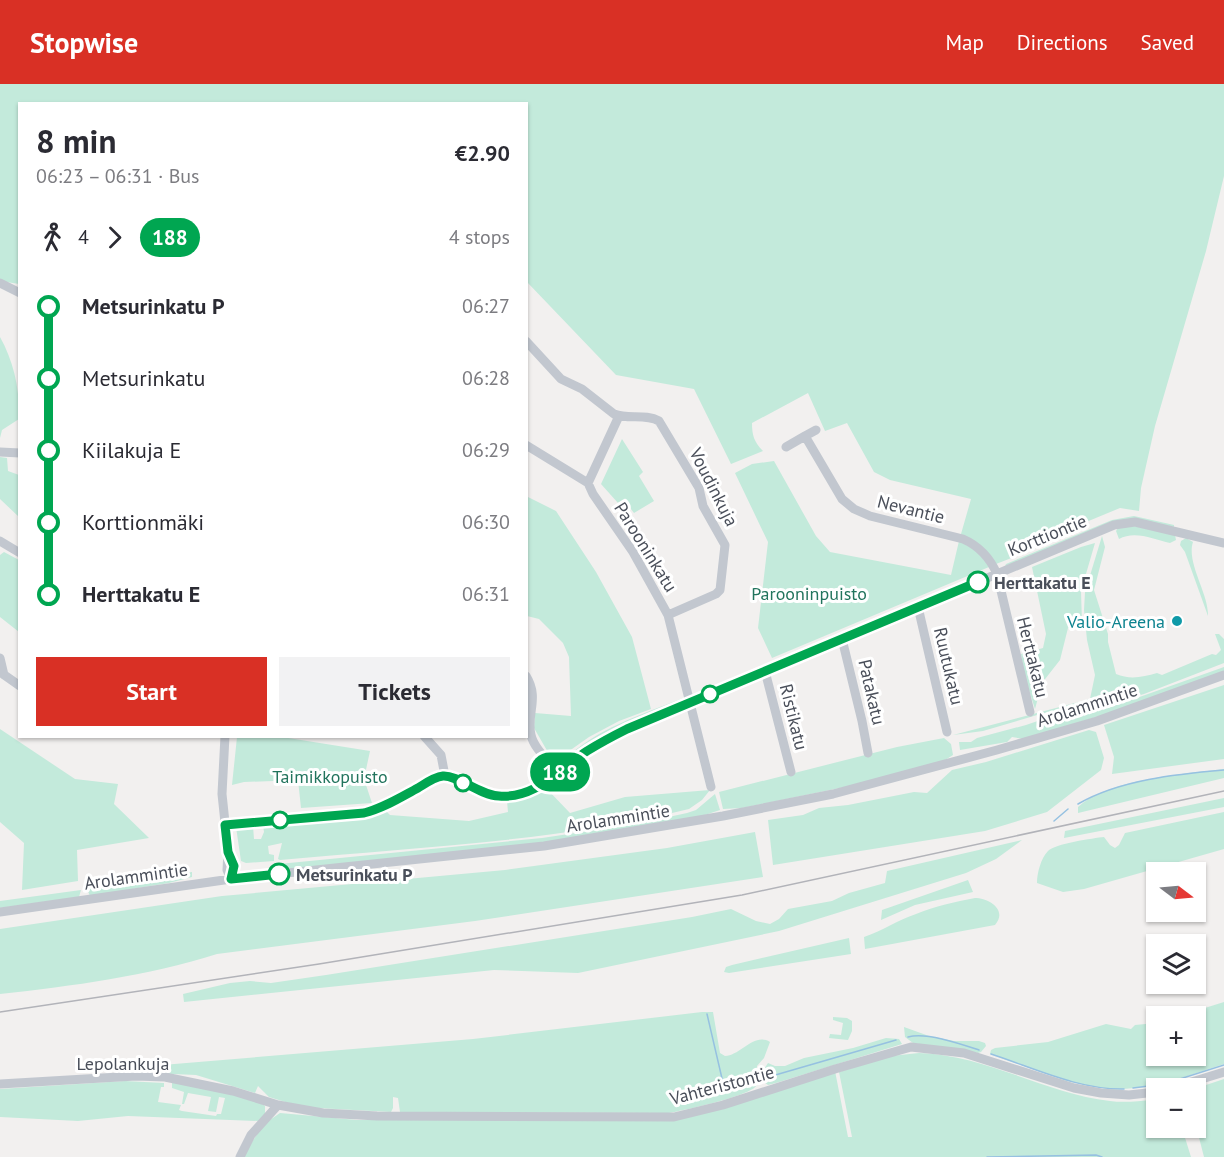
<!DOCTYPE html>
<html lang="en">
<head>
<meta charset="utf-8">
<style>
  :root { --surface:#fff; --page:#f2f2f3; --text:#2b2b33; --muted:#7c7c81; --accent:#d93025 }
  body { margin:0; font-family:"PT Sans",sans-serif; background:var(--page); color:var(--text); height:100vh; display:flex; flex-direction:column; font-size:22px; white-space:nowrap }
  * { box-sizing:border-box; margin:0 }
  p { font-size:20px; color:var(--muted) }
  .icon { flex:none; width:33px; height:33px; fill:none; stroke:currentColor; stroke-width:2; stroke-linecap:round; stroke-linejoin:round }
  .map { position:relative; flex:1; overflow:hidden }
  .panel { position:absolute; left:18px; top:18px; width:510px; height:636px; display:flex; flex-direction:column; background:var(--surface); border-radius:0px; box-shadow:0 2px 4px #0004 }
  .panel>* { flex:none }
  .badge { padding:0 12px; border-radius:20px; font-size:21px; line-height:39px }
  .needle { width:39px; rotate:106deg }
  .fabs { position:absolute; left:1146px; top:778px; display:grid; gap:12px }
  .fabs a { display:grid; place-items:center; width:60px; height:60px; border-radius:0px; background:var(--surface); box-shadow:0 2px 4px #0004; font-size:30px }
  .map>.badge { position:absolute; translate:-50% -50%; box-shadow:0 0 0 3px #fff }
  .legs { display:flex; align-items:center; gap:9px; height:66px; padding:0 18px; font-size:20px }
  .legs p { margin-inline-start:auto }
  .summary { display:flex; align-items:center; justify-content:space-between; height:102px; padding:0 18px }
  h1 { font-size:33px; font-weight:700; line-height:45px }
  .button { display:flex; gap:12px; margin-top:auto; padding:12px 18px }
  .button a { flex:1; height:69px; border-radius:0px; background:var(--accent); color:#fff; font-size:24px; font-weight:700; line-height:69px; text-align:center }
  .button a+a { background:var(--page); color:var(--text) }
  ul { padding:0 18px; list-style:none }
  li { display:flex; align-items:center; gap:21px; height:72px; font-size:22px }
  li i { display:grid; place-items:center; width:9px; height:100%; margin:0 8px; background:currentColor }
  li i::after { content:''; width:15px; height:15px; margin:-8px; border:4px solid; border-radius:50%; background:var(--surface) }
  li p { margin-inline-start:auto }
  li:first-child i { background:linear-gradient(#0000 50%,currentColor 0) }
  li:last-child i { background:linear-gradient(currentColor 50%,#0000 0) }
  header { display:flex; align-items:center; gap:36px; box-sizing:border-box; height:84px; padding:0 30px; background:var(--accent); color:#fff }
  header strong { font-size:28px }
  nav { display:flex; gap:33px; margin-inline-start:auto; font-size:21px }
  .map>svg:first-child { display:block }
  .green { fill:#c3eadb }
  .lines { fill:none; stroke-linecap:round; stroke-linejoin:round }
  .stream { stroke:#96c1e1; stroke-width:1.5 }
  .minor { stroke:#c2c7cf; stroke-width:9 }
  .rail { stroke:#b2b3b9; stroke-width:1.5 }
  .line-1-casing { stroke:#fff; stroke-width:14 }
  .line-1 { stroke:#00a651; stroke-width:9 }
  .stop-1-dot { fill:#fff; stroke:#00a651; stroke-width:3 }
  .culture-dot { fill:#0f9aa8; stroke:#fff; stroke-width:2 }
  .labels { text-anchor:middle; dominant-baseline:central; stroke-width:6; stroke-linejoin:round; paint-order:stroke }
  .street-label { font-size:18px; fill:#4a4f5a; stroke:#fff }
  .stop-label { font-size:18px; font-weight:bold; fill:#4a4f5a; stroke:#fff; text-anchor:start }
  .park-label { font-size:18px; fill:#22745d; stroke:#fff }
  .culture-label { font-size:18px; fill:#0d838f; stroke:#fff; text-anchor:end }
</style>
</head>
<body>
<header>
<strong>Stopwise</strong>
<nav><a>Map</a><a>Directions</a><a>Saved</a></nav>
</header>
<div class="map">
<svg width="1224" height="1073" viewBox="0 0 1224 1073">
  <rect width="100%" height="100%" fill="#f2f0ef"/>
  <path class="green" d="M0,0H1224V92L1206,167L1155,342L1141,404L1139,427L1120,424L1011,469L1014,473L996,480L961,450L971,415L890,396L874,388L847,339L825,347L808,309L752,339C752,351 754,358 763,367L731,380L694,305L616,291L527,198L526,20H20L19,200L0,197Z
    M0,253C14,278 20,306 19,335L2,346L0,354Z
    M622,355L643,388L639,392L654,417L634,429L624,416L618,419L601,400Z
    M0,373L7,374L8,387L19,391V433L0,415Z
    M774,377L816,452L830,468L951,491L959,457L979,468L989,483L772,574L758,544L768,458L735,389L752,380Z
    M526,412L556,427L596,488L632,553L651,625L619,637L589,653L555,677L549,670L534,644L535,629L571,632L569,573L563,559L539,535L527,532Z
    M1134,432L1174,441V443L1134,435L1005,482L1006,480L1112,436Z
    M1134,442L1175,451L1176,456L1170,459C1154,455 1134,446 1119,455L1116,447L1118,444Z
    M1102,452L1105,463L1094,506L1108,550V558L1116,590C1130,596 1143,593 1157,589L1162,591L1212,570L1216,571L1221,566L1215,550H1219L1224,555V579L1144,610L1112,619L1044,629L983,647L953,651L1090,615L1095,591L1087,556L1084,526L1085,508Z
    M1186,454L1193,458C1186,479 1209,510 1208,532L1185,468L1180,461L1181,457Z
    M1095,459L1081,507L1082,539L1068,544L1060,576L1042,599L1035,625L1025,594L1021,570L1043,564L1046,550L1032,483L1081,463Z
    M4,468L19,476V548L0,533V471Z
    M1224,583V588L1119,626L1024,655L1012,653L1007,658L960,666L959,658H971L977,654L1026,641L1058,630L1117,621Z
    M1224,601V675L1112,690L1114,673L1104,641Z
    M683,614H685L680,618L616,645L590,661L566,678L565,676C594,645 644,630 683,614Z
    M0,645L75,695L118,700L114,720L149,754L77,766L78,797L22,806L24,759L0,738Z
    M1089,646L1096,648L1104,674L1101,686L1047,728L985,747L773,781L768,736L803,731L819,724L848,721L914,708L927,709L952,686L986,678Z
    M237,653H282L370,667L364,695L372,719L301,724L298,696L244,698L232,701Z
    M944,654L951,660L953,671L942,678L869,698L742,724L723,725L719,708L897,663Z
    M1224,685V694L1078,729V723C1108,695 1184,690 1224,685Z
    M546,704L570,729L625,713L710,706L702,716L689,725C556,758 416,763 280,776L278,775L282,759L268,762L269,770L274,771V777L246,779L241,777L236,743L253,742L254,755H261L264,748L263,741L366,732L376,731L386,727L390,731L469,737L508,728L507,717L532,710Z
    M715,710L720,726L696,734L542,759L280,786L279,780L542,754L636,740L687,729L696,726Z
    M1224,714V723L1064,754L1065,747Z
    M1224,728V765L1084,805L1063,808L1037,799C1037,789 1041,774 1048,767C1054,760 1094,754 1104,753L1110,761L1115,764L1119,761L1125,749Z
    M755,748L763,793L475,837L217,870C147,892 73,902 0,910V845L222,812L505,786L667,764Z
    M1022,756L996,775L966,789L779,847L578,889L494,886L184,918L183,910L230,899L250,897L271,899L326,891L692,833L731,825L756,837L770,840L779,835L788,825L832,817L849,809L885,799L887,787Z
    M192,788V793L169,799L90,812L87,805Z
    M968,796L973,808L915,821L881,836L882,826Z
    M81,806L79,813L0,824V817Z
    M975,814C989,814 1008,826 995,841L865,865L864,853C882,847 898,836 916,830C935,822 955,818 975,814Z
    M849,854L851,870L729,889L724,888L726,883L732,881Z
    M1224,918V980L1157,1002L1112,1006L1066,997L990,970L991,966L995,964L1048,958L1106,940L1131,945L1135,941L1156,939V972H1196V933H1176Z
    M702,928H713L720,969L725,972C740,972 754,948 770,958L764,974L757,982V1001C751,1012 685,1026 669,1029L400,1028L398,1014L393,1013V1024L391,1028L317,1024L295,1021L269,1013L258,1002L255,1009L196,991L127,988L126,984L473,955Z
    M833,933L847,934L852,937V947L848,956L829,954L830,950L841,951L843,939L833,936Z
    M904,943L929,952L954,957H979L985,959L986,962L981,968L978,969L913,959L905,953Z
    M886,954L899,955L902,960L776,999L768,1001L764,998L762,988L768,979L775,982H785L804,974L853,964Z
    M919,969C986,971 1044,1009 1110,1017C1124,1019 1139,1017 1152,1016L1156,1017V1044H1182L1191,1073H242L264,1040L280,1029L357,1036H672L835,987L848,1053H852L839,988L891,972Z
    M1224,995V1073H1204L1196,1042V1005H1194Z
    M125,997L164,999V1003H161L158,1018L181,1021L179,1026L182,1027L216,1032L217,1030H221L225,1014L219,1013L216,1028L208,1027L211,1013L188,1009L184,1020H182L184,1008L172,1004V998L228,1009L262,1020L265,1022V1030L259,1037L128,1032L78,1037L0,1033V1005Z"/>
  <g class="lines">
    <path class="stream" d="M1078,720C1119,696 1177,690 1224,686
      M1054,737L1068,725
      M707,930L724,1003L731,1004L752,998
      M908,953C927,948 961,960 979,966
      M991,970C1034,984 1079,1006 1124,1005
      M765,994L896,956
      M1133,1004L1164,1000L1224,981
      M987,1073L1096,1071L1102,1073"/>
    <path class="minor" d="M0,199L20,209
      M526,257L561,295L582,305L614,330C628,336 645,329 659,337L699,404L703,422L725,461L720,506L716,510L668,531
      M619,332L588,399L593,410L633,468L668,531L711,703
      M805,352L816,346
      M526,361L588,399
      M786,363L805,352L842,415L854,425L870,432L963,455C979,462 990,474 997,490L1030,628
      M0,368L20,369
      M0,457L20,469
      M918,523L947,648
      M842,555L862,637L868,669
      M0,574L4,591
      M765,587L791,688
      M0,588L20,602
      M526,592C540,614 526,630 531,651C534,665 550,678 559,689
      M225,652L222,710L228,767L227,786L231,795
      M424,652L441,671L445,692
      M225,741L365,729C384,724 401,713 418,704C426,699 435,693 444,692C457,691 479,711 499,712C536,715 559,686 587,667C600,659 613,652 627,645L1114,441L1135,438L1224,459
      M228,767C234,778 235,783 231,795
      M0,828L231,795L544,762L723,732L833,710L997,666L1097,637L1224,591
      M0,1000L136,992L165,993L233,1007L278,1021
      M1169,1005L1224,988
      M240,1073L251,1051L278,1021L323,1029L377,1032L674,1033L723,1021L835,985L911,963L964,969L1074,1004L1101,1009L1129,1011L1156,1008"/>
    <path class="rail" d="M0,928L319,880L742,811L1224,707"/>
  </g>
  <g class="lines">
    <defs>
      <path id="line-1" d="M279,790L231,795L234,782L228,768L225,741L364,729C384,724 401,713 418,704C426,699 434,693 443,692C458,691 479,711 499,712C536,715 558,686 587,667C600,659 613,652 627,645L978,498"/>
    </defs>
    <use href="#line-1" class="line-1-casing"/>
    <use href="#line-1" class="line-1"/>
  </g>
  <g class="stop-1-dot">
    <circle cx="978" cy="498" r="10"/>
    <circle cx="710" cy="610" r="8"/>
    <circle cx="463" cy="699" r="8"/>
    <circle cx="280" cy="736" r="8"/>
    <circle cx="279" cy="790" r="10"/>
  </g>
  <circle class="culture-dot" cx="1177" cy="537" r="6"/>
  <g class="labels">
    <g class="street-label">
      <text transform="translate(714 403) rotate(63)">Voudinkuja</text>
      <text transform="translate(911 425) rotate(14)">Nevantie</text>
      <text transform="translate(1047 451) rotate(-22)">Korttiontie</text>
      <text transform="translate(646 463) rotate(58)">Parooninkatu</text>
      <text transform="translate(1033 573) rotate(76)">Herttakatu</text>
      <text transform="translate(949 582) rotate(77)">Ruutukatu</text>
      <text transform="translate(872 608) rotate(77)">Patakatu</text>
      <text transform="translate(1087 621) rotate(-18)">Arolammintie</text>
      <text transform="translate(794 633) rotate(76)">Ristikatu</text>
      <text transform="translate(618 734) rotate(-9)">Arolammintie</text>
      <text transform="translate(136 792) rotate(-8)">Arolammintie</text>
      <text x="123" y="979">Lepolankuja</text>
      <text transform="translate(722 1001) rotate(-15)">Vahteristontie</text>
    </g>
    <g class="stop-label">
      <text x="994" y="498">Herttakatu E</text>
      <text x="296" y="790">Metsurinkatu P</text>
    </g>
    <g class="park-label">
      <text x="809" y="509">Parooninpuisto</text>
      <text x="330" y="692">Taimikkopuisto</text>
    </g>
    <g class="culture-label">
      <text x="1165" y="537">Valio-Areena</text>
    </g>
  </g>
</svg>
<div class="fabs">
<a><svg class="needle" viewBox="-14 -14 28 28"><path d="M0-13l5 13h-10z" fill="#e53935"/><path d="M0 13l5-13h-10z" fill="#7c7c81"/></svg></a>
<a><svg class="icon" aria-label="layers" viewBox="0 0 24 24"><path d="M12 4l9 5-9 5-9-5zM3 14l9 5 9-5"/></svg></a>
<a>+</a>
<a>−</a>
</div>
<b class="badge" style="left:560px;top:688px;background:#00a651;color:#fff">188</b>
<section class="panel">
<div class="summary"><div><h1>8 min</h1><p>06:23 – 06:31 · Bus</p></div><b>€2.90</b></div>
<div class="legs"><svg class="icon" aria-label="walk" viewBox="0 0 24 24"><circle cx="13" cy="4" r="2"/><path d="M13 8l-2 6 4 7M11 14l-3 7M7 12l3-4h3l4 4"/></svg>4<svg class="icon" aria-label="forward" viewBox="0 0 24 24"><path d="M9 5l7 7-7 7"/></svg><b class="badge" style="background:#00a651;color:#fff">188</b><p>4 stops</p></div>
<ul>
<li><i style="color:#00a651"></i><b>Metsurinkatu P</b><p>06:27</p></li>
<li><i style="color:#00a651"></i><span>Metsurinkatu</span><p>06:28</p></li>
<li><i style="color:#00a651"></i><span>Kiilakuja E</span><p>06:29</p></li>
<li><i style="color:#00a651"></i><span>Korttionmäki</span><p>06:30</p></li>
<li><i style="color:#00a651"></i><b>Herttakatu E</b><p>06:31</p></li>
</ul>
<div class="button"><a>Start</a><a>Tickets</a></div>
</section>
</div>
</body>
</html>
